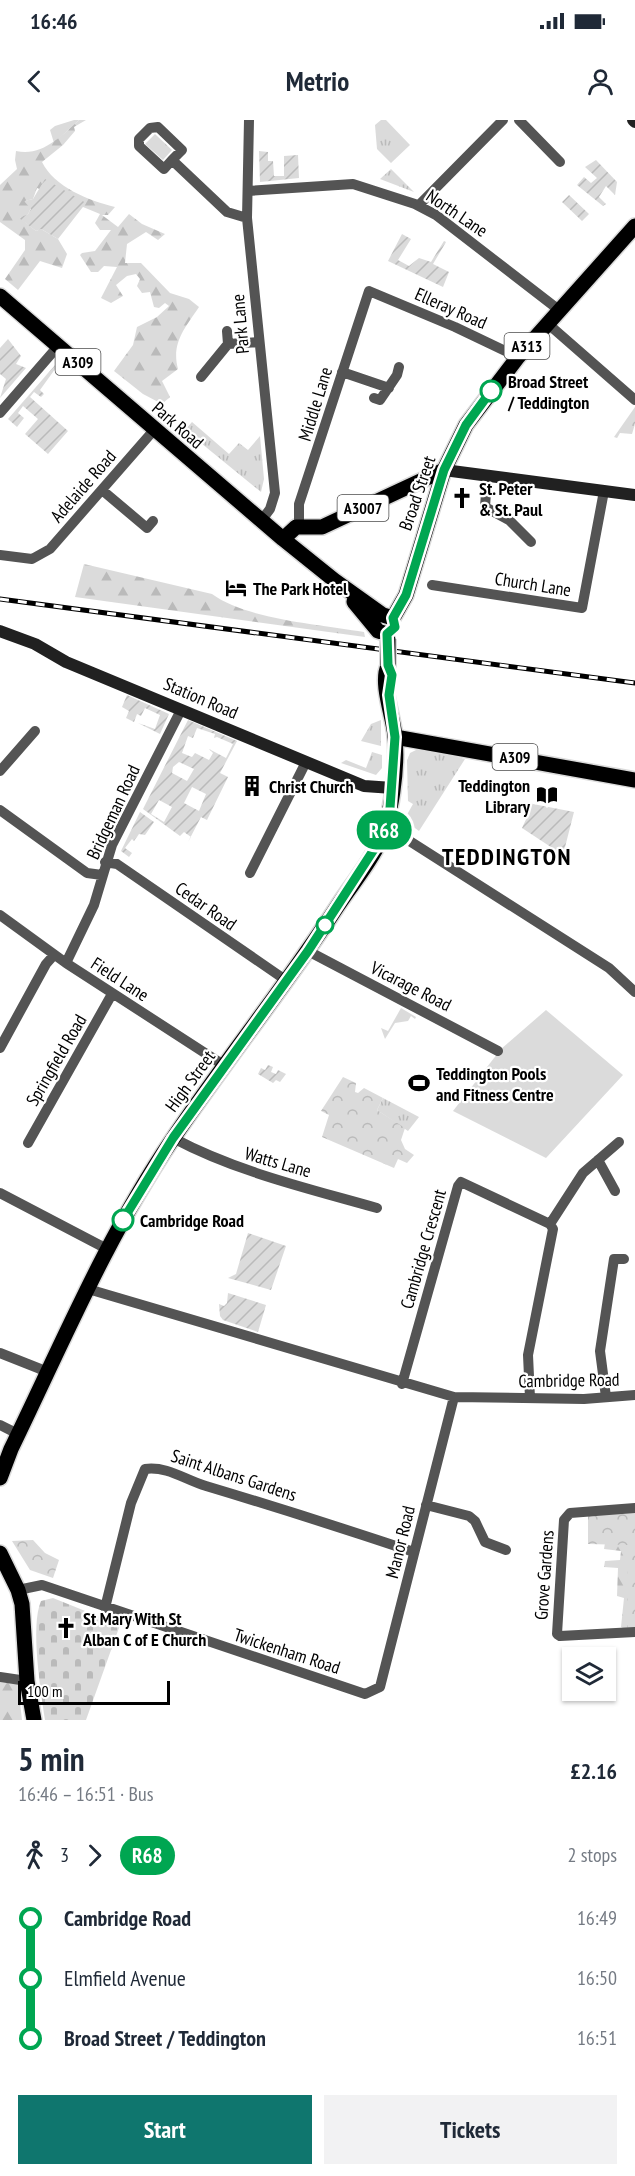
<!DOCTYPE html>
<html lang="en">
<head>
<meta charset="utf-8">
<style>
  :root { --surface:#fff; --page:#f2f2f3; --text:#1f2937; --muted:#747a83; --accent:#0f766e }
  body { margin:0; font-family:"PT Sans Narrow",sans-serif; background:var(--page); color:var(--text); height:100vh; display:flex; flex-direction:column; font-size:22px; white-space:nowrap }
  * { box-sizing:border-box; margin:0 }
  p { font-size:20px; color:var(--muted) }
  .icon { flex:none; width:33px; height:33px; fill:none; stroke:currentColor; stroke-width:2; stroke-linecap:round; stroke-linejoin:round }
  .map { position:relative; height:1600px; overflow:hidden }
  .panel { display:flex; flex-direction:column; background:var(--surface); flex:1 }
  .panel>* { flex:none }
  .badge { padding:0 12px; border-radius:20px; font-size:21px; line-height:39px }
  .buttons { position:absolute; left:562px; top:1527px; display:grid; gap:12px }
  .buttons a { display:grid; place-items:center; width:54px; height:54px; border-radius:0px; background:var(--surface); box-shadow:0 2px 4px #0004; font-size:30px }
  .scale { position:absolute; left:18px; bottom:15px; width:152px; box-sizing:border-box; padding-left:6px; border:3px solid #000; border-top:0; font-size:16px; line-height:21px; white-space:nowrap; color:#000; -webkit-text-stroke:4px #fff; paint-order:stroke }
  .map>.badge { position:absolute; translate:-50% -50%; box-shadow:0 0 0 3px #fff }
  .legs { display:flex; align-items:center; gap:9px; height:66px; padding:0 18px; font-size:20px }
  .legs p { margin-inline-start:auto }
  .overview { display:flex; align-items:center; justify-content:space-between; height:102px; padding:0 18px }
  h1 { font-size:33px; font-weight:800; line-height:45px }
  .primary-button { display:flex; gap:12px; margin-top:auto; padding:12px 18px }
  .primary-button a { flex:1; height:69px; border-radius:0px; background:var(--accent); color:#fff; font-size:24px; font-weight:800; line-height:69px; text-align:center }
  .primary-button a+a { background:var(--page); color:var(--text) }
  ul { padding:0 18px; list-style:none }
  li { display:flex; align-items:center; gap:21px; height:60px; font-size:22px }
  li i { display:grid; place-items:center; width:9px; height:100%; margin:0 8px; background:currentColor }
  li i::after { content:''; width:15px; height:15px; margin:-8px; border:4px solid; border-radius:50%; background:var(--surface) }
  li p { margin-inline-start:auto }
  li:first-child i { background:linear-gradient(#0000 50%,currentColor 0) }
  li:last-child i { background:linear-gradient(currentColor 50%,#0000 0) }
  .status { display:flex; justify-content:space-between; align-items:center; height:42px; padding:0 30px; background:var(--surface); direction:ltr }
  .status svg { height:16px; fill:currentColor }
  header { display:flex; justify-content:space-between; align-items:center; height:78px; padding:0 18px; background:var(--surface); font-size:27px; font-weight:800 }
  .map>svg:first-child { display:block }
  .grass { fill:url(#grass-tufts) }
  .forest { fill:url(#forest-firs) }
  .cemetery { fill:url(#cemetery-stones) }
  .park { fill:url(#park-crowns) }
  .garden { fill:url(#garden-furrows); fill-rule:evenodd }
  .pitch { fill:#dbdbdb }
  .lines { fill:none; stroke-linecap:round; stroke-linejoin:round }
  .primary-casing { stroke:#dbdbdb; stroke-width:18 }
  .street { stroke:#545454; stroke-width:10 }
  .secondary { stroke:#212121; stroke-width:12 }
  .primary { stroke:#000; stroke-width:15 }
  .rail-casing { stroke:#000; stroke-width:5 }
  .rail { stroke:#fff; stroke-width:3; stroke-dasharray:9; stroke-linecap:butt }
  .primary-bridge-casing { stroke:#dbdbdb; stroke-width:18; stroke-linecap:butt }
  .primary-bridge { stroke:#000; stroke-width:15 }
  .line-1-casing { stroke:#fff; stroke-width:14 }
  .line-1 { stroke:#00a651; stroke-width:9 }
  .stop-1-dot { fill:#fff; stroke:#00a651; stroke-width:3 }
  .labels { text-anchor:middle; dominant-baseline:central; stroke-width:4.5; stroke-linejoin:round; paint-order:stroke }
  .shield { fill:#fff; stroke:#4c4c4c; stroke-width:1.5 }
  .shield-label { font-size:16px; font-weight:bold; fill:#000 }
  .street-label { font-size:18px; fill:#000; stroke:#fff }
  .stop-label { font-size:18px; font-weight:bold; fill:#000; stroke:#fff; text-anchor:start }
  .poi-label { font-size:18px; font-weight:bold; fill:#000; stroke:#fff; text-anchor:start }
  .district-label { font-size:24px; font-weight:bold; letter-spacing:1.5px; fill:#000; stroke:#fff }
</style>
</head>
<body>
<div class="status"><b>16:46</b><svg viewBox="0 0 49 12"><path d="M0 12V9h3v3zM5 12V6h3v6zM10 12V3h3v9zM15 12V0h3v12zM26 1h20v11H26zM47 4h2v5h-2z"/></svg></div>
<header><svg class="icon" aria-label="back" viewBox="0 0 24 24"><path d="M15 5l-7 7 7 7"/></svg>Metrio<svg class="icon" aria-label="person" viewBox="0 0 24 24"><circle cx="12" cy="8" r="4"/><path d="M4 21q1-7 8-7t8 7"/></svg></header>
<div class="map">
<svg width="635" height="1600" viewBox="0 0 635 1600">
  <defs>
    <pattern id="grass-tufts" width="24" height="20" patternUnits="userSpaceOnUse" patternTransform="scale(1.5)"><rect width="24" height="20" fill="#dbdbdb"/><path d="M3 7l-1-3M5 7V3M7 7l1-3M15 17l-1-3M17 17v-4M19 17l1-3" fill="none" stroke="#bababa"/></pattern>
    <pattern id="forest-firs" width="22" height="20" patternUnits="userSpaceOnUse" patternTransform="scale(1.5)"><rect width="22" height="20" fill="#dbdbdb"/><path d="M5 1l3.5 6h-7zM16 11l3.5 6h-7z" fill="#bababa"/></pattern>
    <pattern id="cemetery-stones" width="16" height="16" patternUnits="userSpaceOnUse" patternTransform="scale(1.5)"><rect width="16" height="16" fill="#dbdbdb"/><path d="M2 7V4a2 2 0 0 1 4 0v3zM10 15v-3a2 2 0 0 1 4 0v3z" fill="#bababa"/></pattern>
    <pattern id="park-crowns" width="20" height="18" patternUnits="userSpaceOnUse" patternTransform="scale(1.5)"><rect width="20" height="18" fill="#dbdbdb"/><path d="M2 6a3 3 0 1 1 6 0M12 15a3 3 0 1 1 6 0" fill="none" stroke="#bababa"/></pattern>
    <pattern id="garden-furrows" width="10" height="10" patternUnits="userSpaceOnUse" patternTransform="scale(1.5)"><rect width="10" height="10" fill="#dbdbdb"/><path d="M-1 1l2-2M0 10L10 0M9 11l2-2" fill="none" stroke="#bababa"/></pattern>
  </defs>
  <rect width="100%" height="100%" fill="#fff"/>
  <path class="grass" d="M74,0H79L54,23L50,10L55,6Z
    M381,0H386L410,25L391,43L377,29L375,5Z
    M155,14L172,30L163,40L145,24Z
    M391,49L414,72L380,59Z
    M192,302L229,334L239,323L248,330L260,316L264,359L261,372L185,310Z
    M381,600V626L361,621L371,604Z
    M422,627L465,639L419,711L404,700L413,684L408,681L407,641L410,633Z
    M372,632L382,635V648L376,655L341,643L346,640L366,648Z
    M401,888L416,897L415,899L411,896L408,901L395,903L385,919L381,908L388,911Z
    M383,978L419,997L408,1011L377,990Z"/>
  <path class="forest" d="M79,0H86L74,7L75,11L63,25L42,42C54,67 90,81 115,87L108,95H102L118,107L129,94L142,104L165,114L158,120L146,112L127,124L125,143H141L170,173L189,179L199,187C185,208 171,223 178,249L162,261L170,277L162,284L143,274L114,251L133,225L137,207L157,197L169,186L165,183L159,188L154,187L150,172L142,173L137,166L140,159L136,154L127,156L116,165L123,176L111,183L101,178L117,147L104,146L98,152H91L80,135L82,133L95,131L111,110H100L95,103L100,94L37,68L33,79L25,81L31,88L28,94L20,98L36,111L41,109L58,119L67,134L62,148L40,141L18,170L5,159L25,130V120L0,102V65L17,49L15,40L16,31C42,37 61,16 79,0Z
    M84,444L212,474C248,500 320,504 364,512L365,517L75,477Z
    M633,1421L628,1511L621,1507L624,1478L617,1476L618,1448L604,1447L605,1441L620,1440L621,1431L604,1429L605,1423Z
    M0,1562L18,1564L22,1600H0Z"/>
  <path class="cemetery" d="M53,1478L120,1505L86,1600H45C41,1572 30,1506 41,1481Z"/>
  <path class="park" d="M635,287V304L632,314L620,313L617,318L614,317Z
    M343,957L356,963L355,972L358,973L364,968L383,978L377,990L405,1008L401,1020L405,1029L414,1035L407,1043L398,1039L394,1048L322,1017L329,995L321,991Z
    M635,1392V1508H627L628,1425L588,1424V1395Z
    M33,1420L45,1433L59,1440L53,1458L30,1450L12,1421Z"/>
  <path class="garden" d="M259,31L268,32V41H273L274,56H284V36L298,35L299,58L260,62Z
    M596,40L617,62L615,75L606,66L599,77L606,84L603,86L577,65L584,57L591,63L597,58L585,47Z
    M45,59L86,83L58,119L41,109L36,111L19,98L28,94L31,89L24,81L33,79Z
    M569,75L589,94L582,101L562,82Z
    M402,114L411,119L398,140L409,146L419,138L431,142L444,121L446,122L433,144L449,152L443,167L388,141Z
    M8,219L21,236L16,244L26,248L0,278L6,259L0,254V228Z
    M56,244L58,245L40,270L44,274L41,277L34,272L30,277L68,311L48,334L25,314L38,299L23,286L18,293L24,298L17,307L8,299Z
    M127,575L169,594L160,614L138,603L155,609L160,595L145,588L141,596L137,594L134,602L126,598L129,591L122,587Z
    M188,600L237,621L220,653L228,657L207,700L201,697L188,722L191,717L184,712L180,716L143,689ZM197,608L215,614L214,618L217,617L233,624L226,638L209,629L213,633L209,640L195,633L192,637L182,633L188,616L193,618ZM179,642L194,649L187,661L172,653L173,647ZM192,667L206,674L199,691L184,683ZM159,680L172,687L164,702L151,694Z
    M528,683L574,692L563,735L522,708L529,693Z
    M140,692L154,702L145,715L139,714L134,721L132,719L125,728L132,733L129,737L121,731Z
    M268,945L273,947L271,952L276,954L278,950L286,954L280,962L276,960L273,963L258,954L261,948L265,950Z
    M248,1113L286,1126L271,1170L228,1158L236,1154Z
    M228,1173L266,1185L258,1212L223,1200L220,1196L219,1184L224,1186L227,1183Z"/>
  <path class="pitch" d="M546,890L623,955L546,1038L453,991L501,929Z"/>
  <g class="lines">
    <defs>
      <path id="primary" d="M0,176L283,419L334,460L383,495L393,498
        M283,419L296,407H322L444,350
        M354,482L378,511L387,514
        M393,498L406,475L444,350L466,305L518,237L635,106
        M395,617L635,660
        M0,1358L11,1329C62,1224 107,1116 172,1020C225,941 285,867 337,787C350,767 366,748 377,727C392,698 398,648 395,616C393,596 380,563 388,546
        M0,1433L18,1470L22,1484L27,1561L34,1600"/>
    </defs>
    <use href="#primary" class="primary-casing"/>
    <path class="street" d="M249,0L247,98L275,373L270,389L261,401
      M519,0L560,42
      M172,40L164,49L139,26V19L150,8L158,7L182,30L172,40L227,92L247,98
      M248,71L353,64L415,84L436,95L559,190
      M419,85L503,0
      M547,203L635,280
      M227,211L228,224L259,222
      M342,252L389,268
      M201,257L228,224
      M374,278L380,280L397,255L399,247
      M0,293L59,225
      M487,358L485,387L509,400L531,422
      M102,370L147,408L153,401
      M299,406V384L369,171L455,207L518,237
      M0,435L32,439L50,429L154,310
      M432,465L582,488L604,371
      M0,651L35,611
      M0,690L87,753L102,755
      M386,706L609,848L635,872
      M105,742L117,744L287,861
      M250,753L306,642
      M0,795L66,843L225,946
      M308,831L498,931
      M66,843L94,785L112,725L181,590
      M0,928L46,844L54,835
      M173,1018C237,1052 307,1068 377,1088
      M28,1023L112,874
      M598,1040L615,1071
      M0,1073L107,1129
      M550,1104L583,1053L619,1022
      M88,1169L454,1277L584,1279L635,1275
      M0,1233L48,1252
      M402,1264L458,1066L461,1062L550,1104L553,1109L528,1235L530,1278
      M606,1277L600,1231L614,1139H624
      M0,1305L18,1314
      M426,1385L469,1396L475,1401L485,1422L506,1430
      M635,1388L570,1393L564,1400L557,1514L560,1516L635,1512
      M18,1470L42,1465L365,1574L380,1567L454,1277
      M105,1488L131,1383L145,1349C168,1346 185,1360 206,1366C276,1387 345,1409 414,1432
      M0,1557L27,1561"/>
    <path class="secondary" d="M633,0L635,2
      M444,350L635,375
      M0,511L35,524L66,542L364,666L393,668"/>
    <use href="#primary" class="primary"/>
    <defs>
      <path id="rail" d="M0,479L635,563"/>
    </defs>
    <use href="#rail" class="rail-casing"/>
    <use href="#rail" class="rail"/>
    <defs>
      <path id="primary-bridge" d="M388,519V546"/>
    </defs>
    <use href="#primary-bridge" class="primary-bridge-casing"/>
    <use href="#primary-bridge" class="primary-bridge"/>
  </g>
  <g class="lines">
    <defs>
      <path id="line-1" d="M123,1100L173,1018L308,831L382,717L390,688L395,617L389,575L392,555L388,545L387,514L395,507L393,498L406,475L444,350L466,305L491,271"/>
    </defs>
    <use href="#line-1" class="line-1-casing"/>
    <use href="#line-1" class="line-1"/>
  </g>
  <defs>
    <symbol id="church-bare" viewBox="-9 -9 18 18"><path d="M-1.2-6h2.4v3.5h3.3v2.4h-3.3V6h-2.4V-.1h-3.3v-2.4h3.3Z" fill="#000" stroke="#fff" stroke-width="2.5" paint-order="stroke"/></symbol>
    <symbol id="hotel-bare" viewBox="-9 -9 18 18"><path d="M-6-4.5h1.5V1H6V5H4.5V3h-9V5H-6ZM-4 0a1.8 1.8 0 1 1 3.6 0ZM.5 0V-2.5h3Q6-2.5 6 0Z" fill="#000" stroke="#fff" stroke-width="2.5" paint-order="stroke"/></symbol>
    <symbol id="building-bare" viewBox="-9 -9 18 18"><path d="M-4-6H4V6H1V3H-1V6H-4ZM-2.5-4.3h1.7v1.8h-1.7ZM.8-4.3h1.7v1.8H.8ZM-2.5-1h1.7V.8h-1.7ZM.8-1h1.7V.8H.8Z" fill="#000" stroke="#fff" stroke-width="2.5" paint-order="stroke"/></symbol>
    <symbol id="library-bare" viewBox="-9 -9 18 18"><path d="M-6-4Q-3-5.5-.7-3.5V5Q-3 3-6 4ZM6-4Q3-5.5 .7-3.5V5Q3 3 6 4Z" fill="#000" stroke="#fff" stroke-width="2.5" paint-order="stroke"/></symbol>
    <symbol id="stadium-bare" viewBox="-9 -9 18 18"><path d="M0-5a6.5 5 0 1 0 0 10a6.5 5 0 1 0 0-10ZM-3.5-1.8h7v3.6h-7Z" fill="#000" stroke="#fff" stroke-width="2.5" paint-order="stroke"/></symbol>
  </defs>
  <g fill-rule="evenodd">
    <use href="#church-bare" x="447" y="363" width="30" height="30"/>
    <use href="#hotel-bare" x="221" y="453" width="30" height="30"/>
    <use href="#building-bare" x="237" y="651" width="30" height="30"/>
    <use href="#library-bare" x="532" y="660" width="30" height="30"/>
    <use href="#stadium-bare" x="404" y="948" width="30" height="30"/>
    <use href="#church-bare" x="51" y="1493" width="30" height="30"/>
  </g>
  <g class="stop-1-dot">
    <circle cx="491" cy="271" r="10"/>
    <circle cx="325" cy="805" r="8"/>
    <circle cx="123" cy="1100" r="10"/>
  </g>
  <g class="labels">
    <g class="shield">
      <rect x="504.5" y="213" width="45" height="26" rx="4.5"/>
      <rect x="55.5" y="229" width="45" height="26" rx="4.5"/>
      <rect x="337.5" y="375" width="51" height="26" rx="4.5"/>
      <rect x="492.5" y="624" width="45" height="26" rx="4.5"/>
    </g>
    <g class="shield-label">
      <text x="527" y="226">A313</text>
      <text x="78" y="242">A309</text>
      <text x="363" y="388">A3007</text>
      <text x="515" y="637">A309</text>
    </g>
    <g class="street-label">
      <text transform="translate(457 93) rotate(34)">North Lane</text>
      <text transform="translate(451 188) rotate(24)">Elleray Road</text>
      <text transform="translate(240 204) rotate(-95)">Park Lane</text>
      <text transform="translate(315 284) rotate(-73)">Middle Lane</text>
      <text transform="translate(178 305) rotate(41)">Park Road</text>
      <text transform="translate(83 366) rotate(-49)">Adelaide Road</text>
      <text transform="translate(417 373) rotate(-71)">Broad Street</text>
      <text transform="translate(533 464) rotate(9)">Church Lane</text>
      <text transform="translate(201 578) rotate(23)">Station Road</text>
      <text transform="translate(113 692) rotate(-65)">Bridgeman Road</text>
      <text transform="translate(206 786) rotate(35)">Cedar Road</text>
      <text transform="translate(120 859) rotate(33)">Field Lane</text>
      <text transform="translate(411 866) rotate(27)">Vicarage Road</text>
      <text transform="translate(56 940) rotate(-60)">Springfield Road</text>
      <text transform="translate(190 961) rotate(-54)">High Street</text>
      <text transform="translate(278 1042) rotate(16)">Watts Lane</text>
      <text transform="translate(423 1129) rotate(-74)">Cambridge Crescent</text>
      <text transform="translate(569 1260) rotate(-1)">Cambridge Road</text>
      <text transform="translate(234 1355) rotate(18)">Saint Albans Gardens</text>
      <text transform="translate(400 1422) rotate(-76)">Manor Road</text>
      <text transform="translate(544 1455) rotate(-86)">Grove Gardens</text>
      <text transform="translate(287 1531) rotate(18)">Twickenham Road</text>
    </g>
    <g class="stop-label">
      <text x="508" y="261">Broad Street<tspan x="508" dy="21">/ Teddington</tspan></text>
      <text x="140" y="1100">Cambridge Road</text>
    </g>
    <g class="poi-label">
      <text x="479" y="368">St. Peter<tspan x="479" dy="21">&amp; St. Paul</tspan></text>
      <text x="253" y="468">The Park Hotel</text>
      <text x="530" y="665" text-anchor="end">Teddington<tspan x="530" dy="21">Library</tspan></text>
      <text x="269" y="666">Christ Church</text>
      <text x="436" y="953">Teddington Pools<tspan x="436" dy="21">and Fitness Centre</tspan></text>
      <text x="83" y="1498">St Mary With St<tspan x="83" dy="21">Alban C of E Church</tspan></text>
    </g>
    <g class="district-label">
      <text x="507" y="736">TEDDINGTON</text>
    </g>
  </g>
</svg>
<div class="buttons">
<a><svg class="icon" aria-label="layers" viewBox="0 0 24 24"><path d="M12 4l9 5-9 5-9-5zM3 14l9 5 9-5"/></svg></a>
</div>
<div class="scale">100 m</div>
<b class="badge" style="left:384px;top:710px;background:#00a651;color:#fff">R68</b>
</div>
<section class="panel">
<div class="overview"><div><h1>5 min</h1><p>16:46 – 16:51 · Bus</p></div><b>£2.16</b></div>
<div class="legs"><svg class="icon" aria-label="walk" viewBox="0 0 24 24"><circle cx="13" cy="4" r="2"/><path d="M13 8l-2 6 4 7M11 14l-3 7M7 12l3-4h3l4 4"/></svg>3<svg class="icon" aria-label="forward" viewBox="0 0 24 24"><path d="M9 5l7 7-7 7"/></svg><b class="badge" style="background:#00a651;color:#fff">R68</b><p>2 stops</p></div>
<ul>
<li><i style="color:#00a651"></i><b>Cambridge Road</b><p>16:49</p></li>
<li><i style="color:#00a651"></i><span>Elmfield Avenue</span><p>16:50</p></li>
<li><i style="color:#00a651"></i><b>Broad Street / Teddington</b><p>16:51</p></li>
</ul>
<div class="primary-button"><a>Start</a><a>Tickets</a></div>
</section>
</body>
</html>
